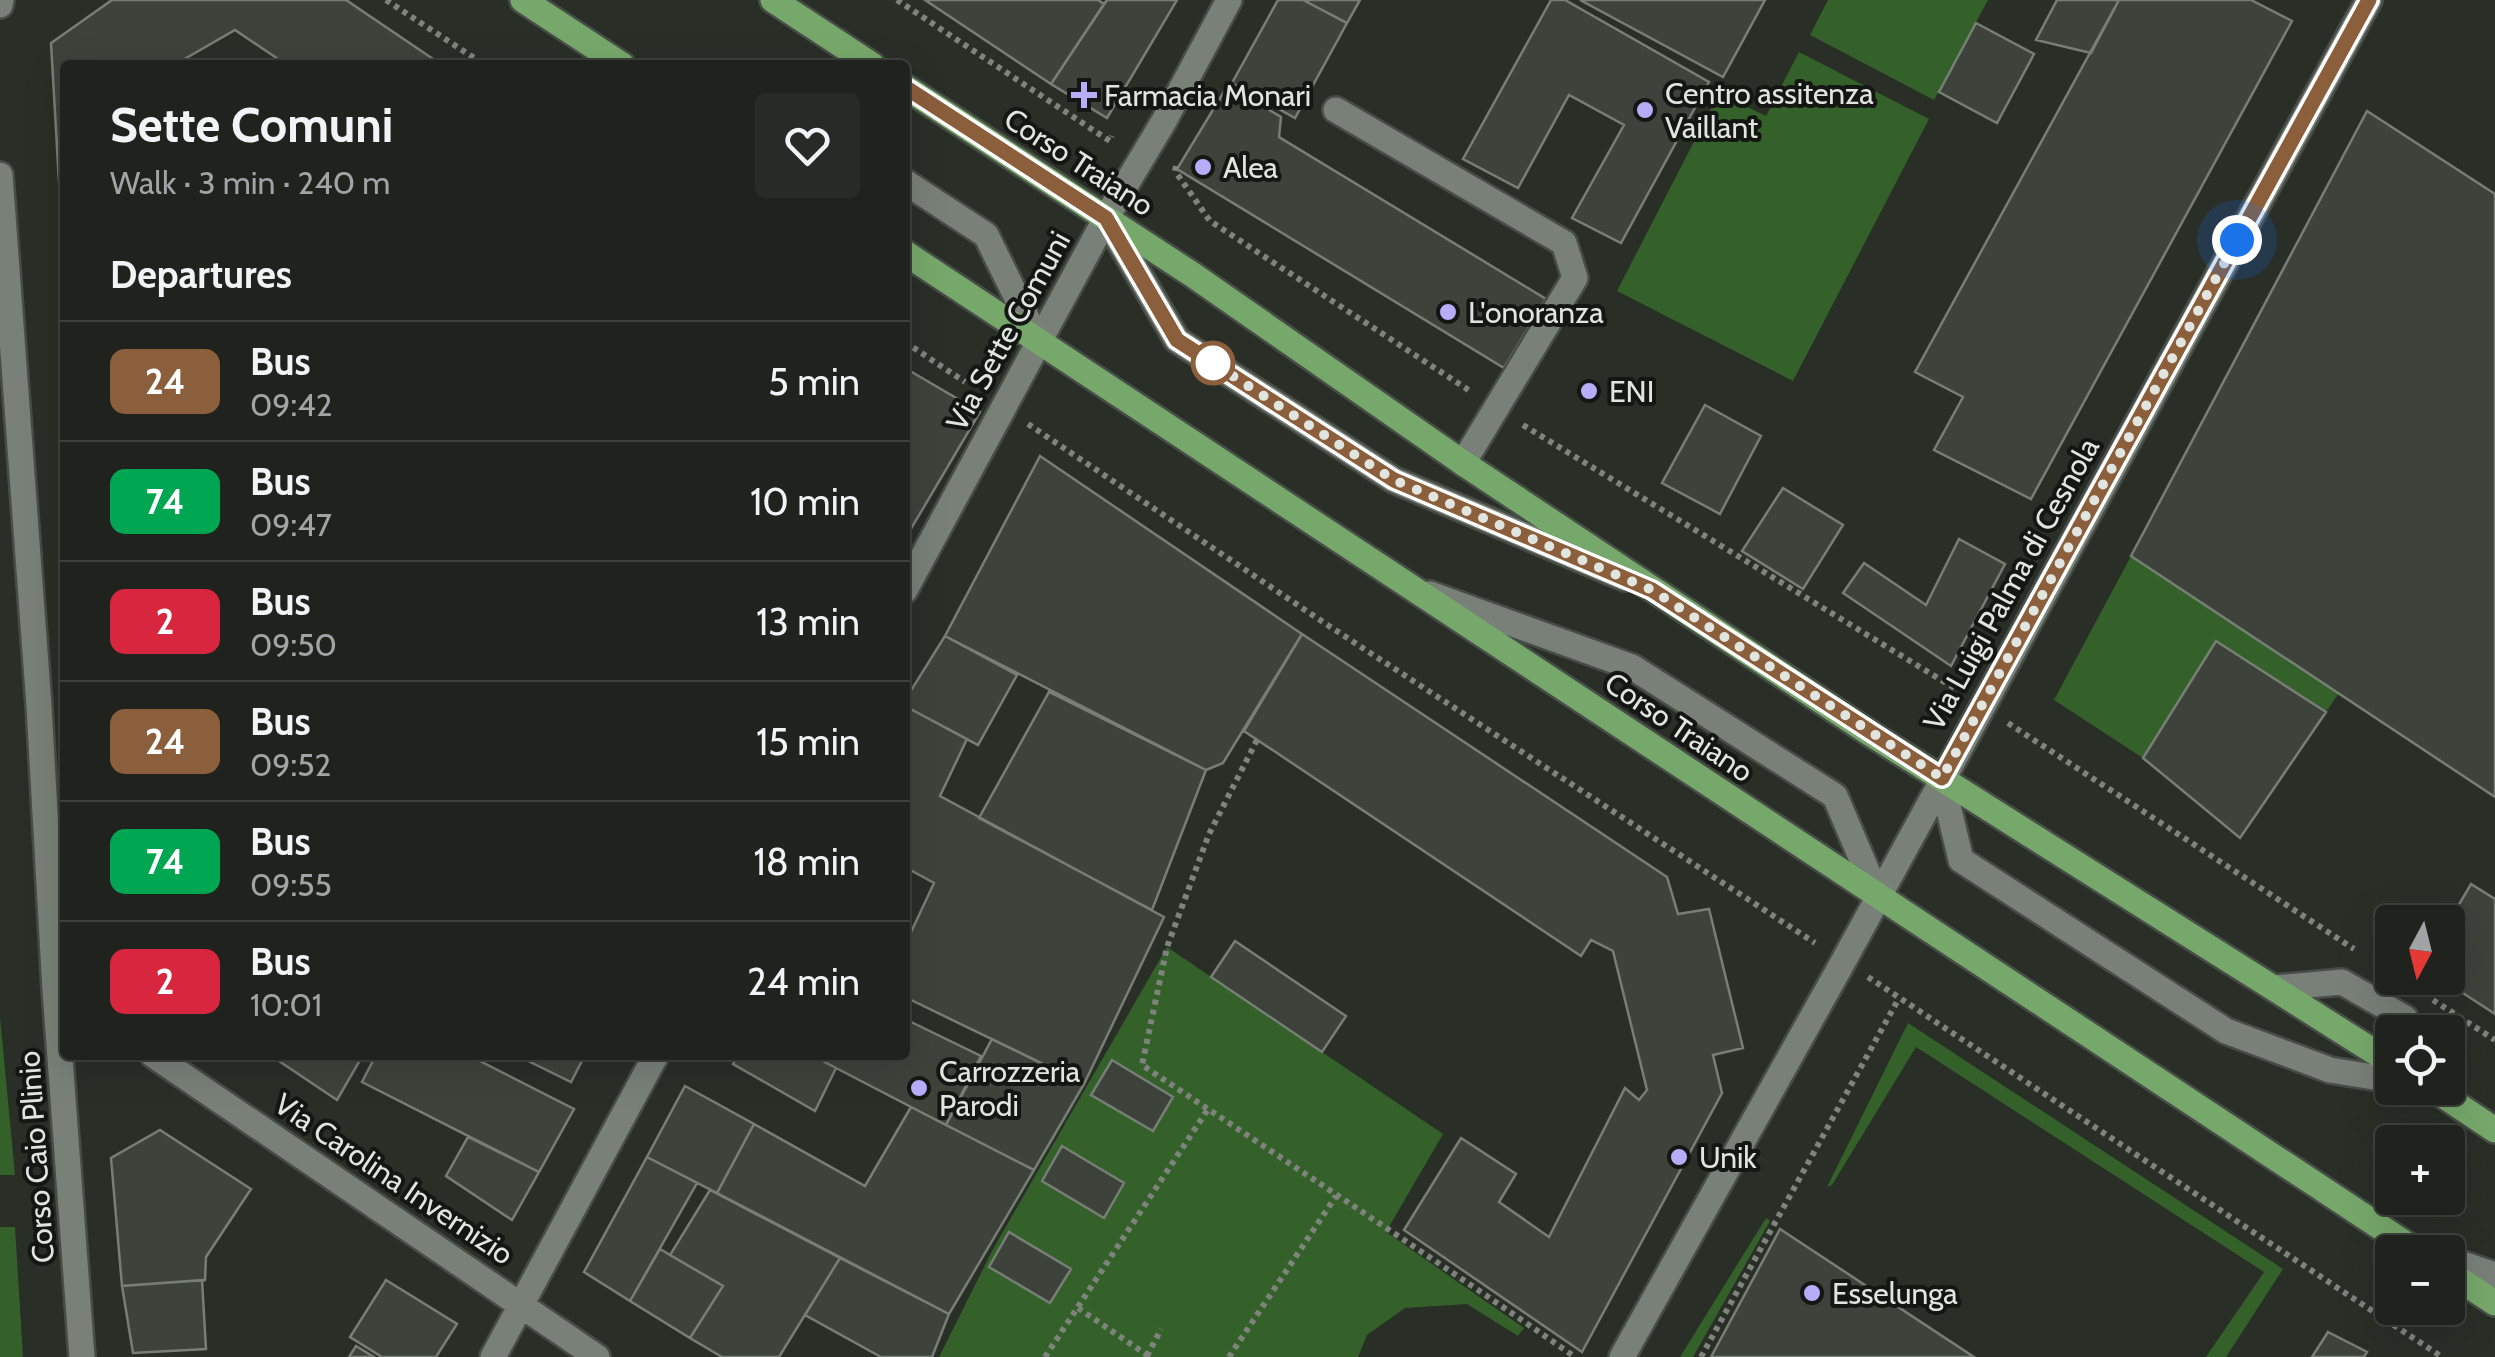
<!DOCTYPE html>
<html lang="en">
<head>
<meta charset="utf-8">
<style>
  :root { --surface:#1f221d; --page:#272a26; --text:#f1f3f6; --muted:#a1a4a4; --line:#3c3f3b }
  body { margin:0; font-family:Cabin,sans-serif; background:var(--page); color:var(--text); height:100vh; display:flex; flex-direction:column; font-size:38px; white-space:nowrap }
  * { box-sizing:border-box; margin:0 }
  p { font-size:32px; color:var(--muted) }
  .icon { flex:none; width:55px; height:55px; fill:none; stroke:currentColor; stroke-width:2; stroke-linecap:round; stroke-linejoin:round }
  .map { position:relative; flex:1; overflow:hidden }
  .details { position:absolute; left:60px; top:60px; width:850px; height:1000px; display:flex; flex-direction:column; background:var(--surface); border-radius:10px; box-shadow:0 10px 40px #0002,0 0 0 2px var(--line) }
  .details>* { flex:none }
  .badge { padding:0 20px; border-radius:15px; font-size:35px; line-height:65px }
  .needle { width:65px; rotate:187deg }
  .buttons { position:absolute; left:2375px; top:905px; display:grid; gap:20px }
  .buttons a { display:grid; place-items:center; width:90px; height:90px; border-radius:10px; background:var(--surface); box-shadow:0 10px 40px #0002,0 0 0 2px var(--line); font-size:50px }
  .you { position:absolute; width:50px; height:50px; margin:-25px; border:8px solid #fff; border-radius:50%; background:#1a73e8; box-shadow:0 0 0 15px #1a73e833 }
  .map>.badge { position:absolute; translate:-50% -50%; box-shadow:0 0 0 5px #fff }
  h2 { padding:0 50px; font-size:38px; line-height:90px }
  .round { display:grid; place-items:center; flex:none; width:105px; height:105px; border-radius:10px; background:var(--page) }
  .overview { display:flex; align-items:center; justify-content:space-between; height:170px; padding:0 50px }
  h1 { font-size:48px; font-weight:700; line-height:75px }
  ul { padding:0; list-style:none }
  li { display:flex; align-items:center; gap:30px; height:120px; padding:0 50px; border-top:2px solid var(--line) }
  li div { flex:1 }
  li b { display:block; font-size:38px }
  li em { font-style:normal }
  li .badge { min-width:110px; font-weight:700; text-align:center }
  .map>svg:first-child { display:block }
  .green { fill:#34602a }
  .building { fill:#3d433b; stroke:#777e75; stroke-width:2.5 }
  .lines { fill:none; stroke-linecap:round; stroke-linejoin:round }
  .minor-casing { stroke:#474d46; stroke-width:30 }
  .major-casing { stroke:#474d46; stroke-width:30 }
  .path { stroke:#7e837c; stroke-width:6; stroke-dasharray:5 5; stroke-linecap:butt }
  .minor { stroke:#798078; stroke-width:25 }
  .major { stroke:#77a86b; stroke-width:25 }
  .line-casing { stroke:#fff; stroke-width:22 }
  .line { stroke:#8b5e3c; stroke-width:15 }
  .walk { stroke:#e1e5e0; stroke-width:10; stroke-dasharray:0 18 }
  .poi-dot { fill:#b6acf8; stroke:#131612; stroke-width:4 }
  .stop-dot { fill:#fff; stroke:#8b5e3c; stroke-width:5 }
  .labels { text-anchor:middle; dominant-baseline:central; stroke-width:8; stroke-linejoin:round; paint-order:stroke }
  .poi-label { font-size:30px; fill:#e1e5e0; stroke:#131612; text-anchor:start }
  .street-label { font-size:30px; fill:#e1e5e0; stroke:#131612 }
</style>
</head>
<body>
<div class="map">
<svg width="2495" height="1357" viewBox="0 0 2495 1357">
  <rect width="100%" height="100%" fill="#292e27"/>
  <path class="green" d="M1828,0H1988L1934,100L1810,35Z
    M1799,52L1929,119L1793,381L1617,291L1719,93L1766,116Z
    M2131,556L2339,693L2240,838L2325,712L2216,641L2143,758L2054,700Z
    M1167,947L1443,1134L1386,1232L1524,1328L1518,1336L1467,1304L1405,1308L1367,1335L1358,1357H939L993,1249Z
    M0,1017L15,1175H0Z
    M1908,1023L2283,1269L2226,1357H2206L2264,1272L1916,1047L1832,1185L1827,1187Z
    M1766,1218L1770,1221L1693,1357H1680Z
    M0,1227H15L23,1357H0Z"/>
  <path class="building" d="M112,0H346L442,65H287L235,30L174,65H65V184L59,182L51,43Z
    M925,0H1098L1104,4L1051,84Z
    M1107,0H1177L1107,118L1051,84Z
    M1278,0H1303L1347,23L1295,118L1232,83Z
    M1303,0H1360L1347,23Z
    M1551,0H1565L1709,82L1621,243L1572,218L1624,125L1569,95L1518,188L1463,159Z
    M1580,0H1765L1723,77Z
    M2057,0H2119L2091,53L2036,40Z
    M2119,0H2251L2292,21L2031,499L1934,450L1963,397L1915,372Z
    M1976,23L2034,54L1997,123L1939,92Z
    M1228,85L1281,117L1279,137L1546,299L1504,368L1177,169Z
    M2367,111L2495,194V797L2131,556Z
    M905,368L980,412L905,539Z
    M1705,405L1761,436L1720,514L1662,483Z
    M1040,456L1302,634L1223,763L1206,770L945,636Z
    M1783,488L1843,525L1803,589L1742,551Z
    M1959,539L2005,564L1951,666L1843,593L1864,563L1926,605Z
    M1302,634L1667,877L1678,914L1709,909L1743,1048L1713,1055L1722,1093L1582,1352L1404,1230L1461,1138L1516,1174L1499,1202L1549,1237L1625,1088L1639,1100L1647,1090L1613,951L1591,940L1581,956L1244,731Z
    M945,636L1017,675L978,745L905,706V700Z
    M2216,641L2326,712L2240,838L2143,758Z
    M1049,692L1206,770L1152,910L979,818Z
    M905,706L967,739L940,796L1164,917L1084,1084L905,997V945L934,883L905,867Z
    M2471,884L2495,899V1014L2440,978H2448V923Z
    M1235,941L1346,1016L1322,1052L1211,977Z
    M905,1019L981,1056L946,1125L811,1055H905Z
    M992,1039L1084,1084L1034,1170L946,1125Z
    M270,1055H363L337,1100Z
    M376,1055H468L574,1109L539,1172L362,1082Z
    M516,1055H585L571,1082Z
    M739,1055H811L836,1068L815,1111L733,1064Z
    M1112,1060L1173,1097L1153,1131L1091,1095Z
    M685,1086L754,1124L717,1193L647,1157Z
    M911,1107L1034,1170L949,1314L717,1193L754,1124L865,1186Z
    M160,1130L251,1189L206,1257L205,1280L122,1286L111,1158Z
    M468,1137L539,1172L512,1220L446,1176Z
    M1062,1146L1124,1183L1104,1218L1042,1181Z
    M647,1157L697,1183L630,1301L584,1272Z
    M710,1190L840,1258L779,1357H722L690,1338L723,1286L670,1255Z
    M1780,1229L1974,1357H1711Z
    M1009,1232L1071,1269L1050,1303L989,1267Z
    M660,1249L723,1286L690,1338L630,1301Z
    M840,1258L949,1314L932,1357H881L805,1315Z
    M202,1280L206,1349L133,1353L122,1286Z
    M386,1280L457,1324L436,1357H382L350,1337Z
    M2328,1332L2367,1352L2364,1357H2312Z
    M356,1346L374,1357H349Z"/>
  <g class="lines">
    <defs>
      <path id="minor" d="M0,5L1,0
        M1336,110L1564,243L1575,278L1463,463
        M0,175L39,706L55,990L82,1357
        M905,182L986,235L1039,343
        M1106,218L1177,340L1394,480L1625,578
        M905,590L1106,218L1164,121L1229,0
        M1430,594L1632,667L1835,796L1878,897
        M1941,777L1961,860L2226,1031L2330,1070L2392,1080
        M2274,988L2342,982L2405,1018L2410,1032
        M153,1055L597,1357
        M2448,1259L2495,1275
        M493,1357L656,1055
        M1622,1357L1843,962L2369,0"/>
      <path id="major" d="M523,0L622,65
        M773,0L872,65
        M905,87L1193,275L1463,463L1871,734L2392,1063
        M905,253L2418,1252
        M2432,1088L2495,1130
        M2448,1272L2495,1303"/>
    </defs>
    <use href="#minor" class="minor-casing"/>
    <use href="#major" class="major-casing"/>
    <path class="path" d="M386,0L485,65
      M897,0L1093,130L1110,141L1112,136
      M1176,166L1175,171L1210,221L1470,391
      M905,342L965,382
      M1028,424L1329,626L1815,943
      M1523,425L1956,689
      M2008,723L2354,949
      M1257,740L1209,834L1167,947L1142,1065C1287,1162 1432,1257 1575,1357
      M1868,977L2442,1357
      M2433,1000L2495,1040
      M1078,1308L1150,1357
      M1147,1356L1161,1329
      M1045,1357L1208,1109
      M1229,1357L1336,1196
      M1701,1357L1899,998"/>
    <use href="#minor" class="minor"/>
    <use href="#major" class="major"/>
  </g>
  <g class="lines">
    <defs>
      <path id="line" d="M905,87L1106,218L1177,340L1394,480L1652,590L1942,778L2369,0"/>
    </defs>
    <use href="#line" class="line-casing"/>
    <use href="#line" class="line"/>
    <path class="walk" d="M1213,363L1208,360L1394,480L1652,590L1942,778L2237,240"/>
  </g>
  <g class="poi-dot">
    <path d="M1079 80h10v10h10v10h-10v10h-10v-10h-10v-10h10z"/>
    <circle cx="1645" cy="110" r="10"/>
    <circle cx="1203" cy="167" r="10"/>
    <circle cx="1448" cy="312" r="10"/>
    <circle cx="1589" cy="391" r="10"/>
    <circle cx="919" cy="1088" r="10"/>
    <circle cx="1679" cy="1157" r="10"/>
    <circle cx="1812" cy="1293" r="10"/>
  </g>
  <circle class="stop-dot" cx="1213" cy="363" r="20"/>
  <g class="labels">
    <g class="poi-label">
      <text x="1665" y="93">Centro assitenza<tspan x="1665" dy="34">Vaillant</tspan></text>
      <text x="1104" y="95">Farmacia Monari</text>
      <text x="1223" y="167">Alea</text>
      <text x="1468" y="312">L'onoranza</text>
      <text x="1609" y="391">ENI</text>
      <text x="939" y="1071">Carrozzeria<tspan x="939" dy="34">Parodi</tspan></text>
      <text x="1699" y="1157">Unik</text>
      <text x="1832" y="1293">Esselunga</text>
    </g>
    <g class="street-label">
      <text transform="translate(1079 162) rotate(33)">Corso Traiano</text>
      <text transform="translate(1008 331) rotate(-61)">Via Sette Comuni</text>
      <text transform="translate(2011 584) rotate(-61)">Via Luigi Palma di Cesnola</text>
      <text transform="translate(1679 727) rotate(34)">Corso Traiano</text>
      <text transform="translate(36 1157) rotate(-94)">Corso Caio Plinio</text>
      <text transform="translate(394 1179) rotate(34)">Via Carolina Invernizio</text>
    </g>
  </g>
</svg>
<div class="buttons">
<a><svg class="needle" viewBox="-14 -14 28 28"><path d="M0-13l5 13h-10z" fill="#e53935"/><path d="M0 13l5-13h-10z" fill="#a1a4a4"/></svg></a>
<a><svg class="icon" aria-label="locate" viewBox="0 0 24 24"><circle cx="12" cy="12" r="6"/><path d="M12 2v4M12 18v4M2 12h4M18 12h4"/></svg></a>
<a>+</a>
<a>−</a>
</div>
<div class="you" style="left:2237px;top:240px"></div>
<section class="details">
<div class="overview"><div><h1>Sette Comuni</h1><p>Walk · 3 min · 240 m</p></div><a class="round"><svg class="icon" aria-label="heart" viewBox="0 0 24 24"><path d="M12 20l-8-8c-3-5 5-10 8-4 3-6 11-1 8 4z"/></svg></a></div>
<h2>Departures</h2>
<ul>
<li><span class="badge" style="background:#8b5e3c;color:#fff">24</span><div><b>Bus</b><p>09:42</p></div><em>5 min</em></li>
<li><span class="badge" style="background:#00a651;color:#fff">74</span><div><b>Bus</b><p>09:47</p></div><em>10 min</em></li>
<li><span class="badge" style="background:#d7263d;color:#fff">2</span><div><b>Bus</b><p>09:50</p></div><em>13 min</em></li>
<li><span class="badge" style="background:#8b5e3c;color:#fff">24</span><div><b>Bus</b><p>09:52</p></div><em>15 min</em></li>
<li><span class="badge" style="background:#00a651;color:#fff">74</span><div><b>Bus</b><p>09:55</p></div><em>18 min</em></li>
<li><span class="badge" style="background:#d7263d;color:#fff">2</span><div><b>Bus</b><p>10:01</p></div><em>24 min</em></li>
</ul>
</section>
</div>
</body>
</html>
